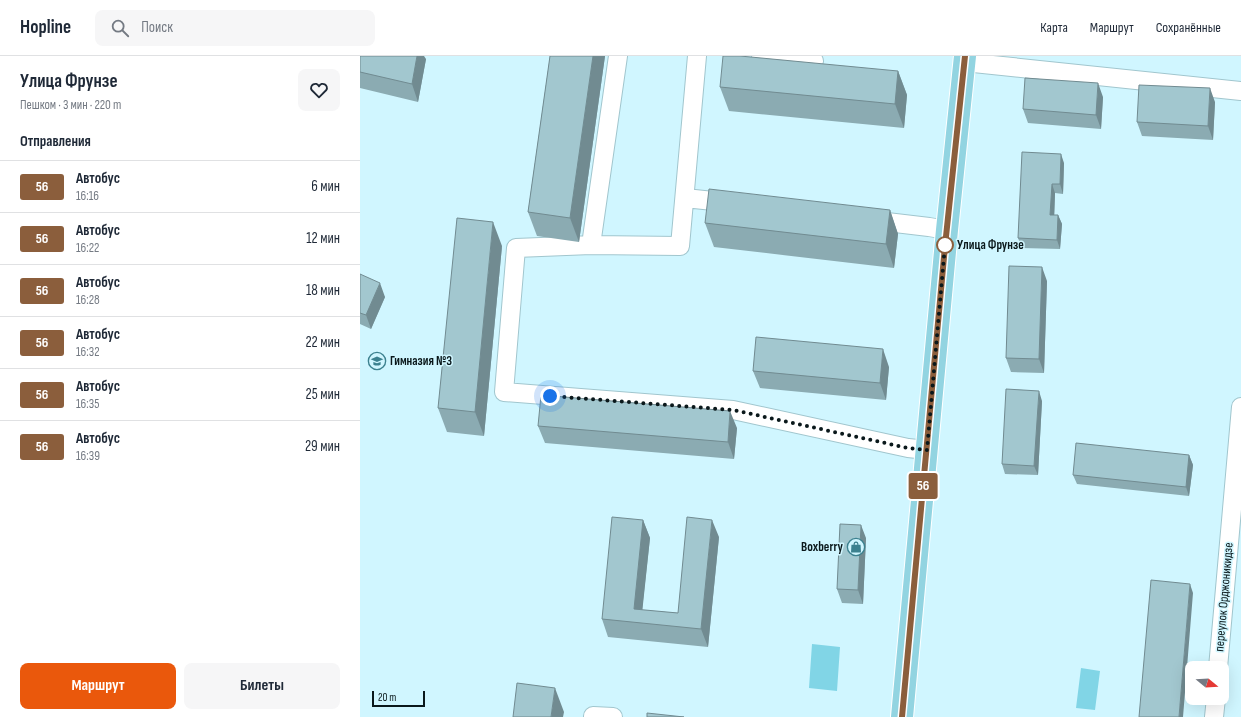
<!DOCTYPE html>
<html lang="ru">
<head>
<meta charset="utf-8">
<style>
  :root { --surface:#fff; --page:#f6f6f7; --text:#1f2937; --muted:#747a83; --line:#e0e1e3; --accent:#ea580c }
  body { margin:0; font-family:"Sofia Sans Condensed",sans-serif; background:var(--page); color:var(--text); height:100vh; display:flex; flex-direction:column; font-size:15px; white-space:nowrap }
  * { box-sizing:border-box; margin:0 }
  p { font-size:13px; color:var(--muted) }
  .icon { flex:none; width:22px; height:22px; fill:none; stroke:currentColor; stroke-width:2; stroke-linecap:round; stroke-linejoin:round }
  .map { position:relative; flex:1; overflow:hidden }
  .drawer { display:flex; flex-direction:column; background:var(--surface); width:360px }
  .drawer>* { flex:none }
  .badge { padding:0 8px; border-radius:3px; font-size:14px; line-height:26px }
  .needle { width:26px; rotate:108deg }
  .buttons { position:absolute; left:825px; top:605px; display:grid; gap:8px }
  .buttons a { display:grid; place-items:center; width:44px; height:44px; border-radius:8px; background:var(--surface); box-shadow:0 4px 16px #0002; font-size:20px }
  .scale { position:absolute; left:12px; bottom:10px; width:53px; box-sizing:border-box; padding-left:4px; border:2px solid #0a181b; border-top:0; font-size:11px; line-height:14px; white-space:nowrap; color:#0a181b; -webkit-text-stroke:3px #d0f6ff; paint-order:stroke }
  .you { position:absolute; width:20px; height:20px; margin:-10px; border:3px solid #fff; border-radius:50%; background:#1a73e8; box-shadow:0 0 0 6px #1a73e833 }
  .map>.badge { position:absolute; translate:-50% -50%; box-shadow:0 0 0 2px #fff }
  h2 { padding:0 20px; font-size:15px; line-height:36px }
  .round { display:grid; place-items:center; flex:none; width:42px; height:42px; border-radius:8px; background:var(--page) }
  .summary { display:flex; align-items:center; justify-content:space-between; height:68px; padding:0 20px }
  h1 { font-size:19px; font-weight:700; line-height:30px }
  .button { display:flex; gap:8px; margin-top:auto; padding:8px 20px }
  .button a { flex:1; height:46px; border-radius:8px; background:var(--accent); color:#fff; font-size:16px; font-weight:700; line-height:46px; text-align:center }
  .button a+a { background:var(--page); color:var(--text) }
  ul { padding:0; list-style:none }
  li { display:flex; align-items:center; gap:12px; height:52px; padding:0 20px; border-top:1px solid var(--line) }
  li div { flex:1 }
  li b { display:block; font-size:15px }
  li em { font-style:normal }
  li .badge { min-width:44px; font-weight:700; text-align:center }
  header { display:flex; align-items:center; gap:24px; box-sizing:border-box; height:56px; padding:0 20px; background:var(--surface); border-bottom:1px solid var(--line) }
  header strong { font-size:19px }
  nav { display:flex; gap:22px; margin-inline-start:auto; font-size:14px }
  .search { width:280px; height:36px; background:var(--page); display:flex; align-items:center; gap:10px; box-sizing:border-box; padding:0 14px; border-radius:8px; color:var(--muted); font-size:15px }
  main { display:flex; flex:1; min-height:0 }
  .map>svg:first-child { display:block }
  .green { fill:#81d5e6 }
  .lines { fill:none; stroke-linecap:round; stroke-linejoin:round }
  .minor-casing { stroke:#a1c6ce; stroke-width:20 }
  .major-casing { stroke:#fff; stroke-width:24 }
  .minor { stroke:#fff; stroke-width:18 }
  .major { stroke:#92d4e1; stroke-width:22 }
  .wall { fill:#8babb2 }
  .shaded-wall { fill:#718b91 }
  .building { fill:#a2c7cf; stroke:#718b91 }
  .line-casing { stroke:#fff; stroke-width:9 }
  .line { stroke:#8b5e3c; stroke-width:6 }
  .walk { stroke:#0a181b; stroke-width:4; stroke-dasharray:0 7.2 }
  .stop-dot { fill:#fff; stroke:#8b5e3c; stroke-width:2 }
  .labels { text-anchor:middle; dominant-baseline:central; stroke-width:3; stroke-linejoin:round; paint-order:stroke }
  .stop-label { font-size:13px; font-weight:bold; fill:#0a181b; stroke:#d0f6ff; text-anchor:start }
  .poi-label { font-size:13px; font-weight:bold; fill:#0a181b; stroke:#d0f6ff; text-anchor:start }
  .street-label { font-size:13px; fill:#0a181b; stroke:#d0f6ff }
</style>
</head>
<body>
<header>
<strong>Hopline</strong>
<div class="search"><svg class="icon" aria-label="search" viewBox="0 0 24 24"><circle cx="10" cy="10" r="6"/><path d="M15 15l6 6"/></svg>Поиск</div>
<nav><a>Карта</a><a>Маршрут</a><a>Сохранённые</a></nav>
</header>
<main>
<section class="drawer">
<div class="summary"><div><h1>Улица Фрунзе</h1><p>Пешком · 3 мин · 220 m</p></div><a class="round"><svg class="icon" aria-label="heart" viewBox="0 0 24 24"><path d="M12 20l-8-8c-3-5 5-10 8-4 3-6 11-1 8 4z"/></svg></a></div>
<h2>Отправления</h2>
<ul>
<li><span class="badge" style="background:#8b5e3c;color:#fff">56</span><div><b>Автобус</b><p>16:16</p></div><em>6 мин</em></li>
<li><span class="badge" style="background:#8b5e3c;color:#fff">56</span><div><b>Автобус</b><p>16:22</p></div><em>12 мин</em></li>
<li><span class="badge" style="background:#8b5e3c;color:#fff">56</span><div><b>Автобус</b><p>16:28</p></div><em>18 мин</em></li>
<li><span class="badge" style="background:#8b5e3c;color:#fff">56</span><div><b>Автобус</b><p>16:32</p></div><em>22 мин</em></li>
<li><span class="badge" style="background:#8b5e3c;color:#fff">56</span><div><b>Автобус</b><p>16:35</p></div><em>25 мин</em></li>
<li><span class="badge" style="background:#8b5e3c;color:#fff">56</span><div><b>Автобус</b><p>16:39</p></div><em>29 мин</em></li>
</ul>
<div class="button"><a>Маршрут</a><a>Билеты</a></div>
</section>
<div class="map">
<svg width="881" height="661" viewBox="0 0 881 661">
  <rect width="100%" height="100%" fill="#d0f6ff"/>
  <path class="green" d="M452,588L480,591L477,635L449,632Z
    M721,612L740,615L735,654L716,652Z"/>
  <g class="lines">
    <defs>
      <path id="minor" d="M258,0L231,189L156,192L144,336L373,354L548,392L567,394
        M401,0L454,5
        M604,6L881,35
        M325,142L372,147
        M510,164L569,171L587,174
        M231,189L320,190L337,0
        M858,612L881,351
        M233,661V660L253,661
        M854,661L856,642"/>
      <path id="major" d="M542,661L587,174L605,0"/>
    </defs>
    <use href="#minor" class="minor-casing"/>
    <use href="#major" class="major-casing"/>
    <use href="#minor" class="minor"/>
    <use href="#major" class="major"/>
  </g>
  <path class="wall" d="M0,0L66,3L58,46L0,32Z
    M190,0H245L219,186L177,180L168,156Z
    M538,15L547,39L544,72L369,55L360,31Z
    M743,41L741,73L668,67L663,53Z
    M855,46L853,84L782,80L777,66Z
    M704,107L703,138L695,137L694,159H698L702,168L700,193L662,192L658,182Z
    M530,154L538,178L534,212L354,191L345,167Z
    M142,190L124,380L87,376L78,352Z
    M0,218L25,241L11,273L0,268Z
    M687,225L684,317L651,316L646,302Z
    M529,311L526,344L400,332L393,315Z
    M682,345L678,419L645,418L642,408Z
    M178,370L377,372L374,403L185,387Z
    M829,399L833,409L829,440L717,428L713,419Z
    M283,464L290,482L282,554L318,557L359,481L348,591L248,581L242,563Z
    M506,482L503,548L482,547L477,533Z"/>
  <path class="shaded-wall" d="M57,0H64L66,3L58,46L52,28Z
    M233,0H245L219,186L210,162Z
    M538,15L547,39L544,72L535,48Z
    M738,27L743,41L741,73L736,59Z
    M850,32L855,46L853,84L848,70Z
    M701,98L704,107L703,138L700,128Z
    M692,128L695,137L694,168L690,159Z
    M530,154L538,178L534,212L526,188Z
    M698,159L702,168L700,193L697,184Z
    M133,166L142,190L124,380L115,356Z
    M682,211L687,225L684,317L679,303Z
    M20,227L25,241L11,273L6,259Z
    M523,293L529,311L526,344L520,327Z
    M679,335L682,345L678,419L674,410Z
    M370,355L377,372L374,403L368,386Z
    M829,399L833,409L829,440L826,431Z
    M283,464L290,482L281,567L274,553Z
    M352,464L359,481L348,591L341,573Z
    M501,469L506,482L503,548L498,534Z
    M830,528L833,537L823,661H819Z
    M195,632L204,656L203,661H191Z"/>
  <path class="building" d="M0,0H57L52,28L0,16Z
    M190,0H233L210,162L168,156Z
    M363,0H380L538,15L535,48L360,31Z
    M665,22L738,27L736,59L663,53Z
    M779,29L850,32L848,70L777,66Z
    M662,96L701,98L700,128H692L690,159H698L697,184L658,182Z
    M349,133L530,154L526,188L345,167Z
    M97,162L133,166L115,356L78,352Z
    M649,210L682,211L679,303L646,302Z
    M0,218L20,227L6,259L0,257Z
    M396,281L523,293L520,327L393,315Z
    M646,333L679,335L674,410L642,408Z
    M181,339L370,355L368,386L178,370Z
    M716,387L829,399L826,431L713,419Z
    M252,461L283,464L274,553L318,557L327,461L352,464L341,573L242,563Z
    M480,468L501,469L498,534L477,533Z
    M791,524L830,528L819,661H779Z
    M157,627L195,632L191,661H153Z
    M287,657L324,661H287Z"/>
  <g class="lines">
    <defs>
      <path id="line" d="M542,661L585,190L605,0"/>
    </defs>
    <use href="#line" class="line-casing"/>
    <use href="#line" class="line"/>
    <path class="walk" d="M190,340L373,354L548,392L567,394L585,189"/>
  </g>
  <defs>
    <symbol id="school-ring" viewBox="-11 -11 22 22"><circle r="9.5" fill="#d0f6ff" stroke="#3c818f" stroke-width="1.5"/><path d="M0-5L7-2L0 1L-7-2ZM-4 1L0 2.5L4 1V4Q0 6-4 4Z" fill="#3c818f"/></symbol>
    <symbol id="shop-ring" viewBox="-11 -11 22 22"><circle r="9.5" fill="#d0f6ff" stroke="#3c818f" stroke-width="1.5"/><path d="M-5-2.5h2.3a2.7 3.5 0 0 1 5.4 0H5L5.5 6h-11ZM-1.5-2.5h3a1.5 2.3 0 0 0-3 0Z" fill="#3c818f"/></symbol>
  </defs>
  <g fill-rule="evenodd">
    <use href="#school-ring" x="7" y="295" width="20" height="20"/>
    <use href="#shop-ring" x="486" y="481" width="20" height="20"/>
  </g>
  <circle class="stop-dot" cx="585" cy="189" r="8"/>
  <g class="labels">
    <g class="stop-label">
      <text x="597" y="189">Улица Фрунзе</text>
    </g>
    <g class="poi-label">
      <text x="30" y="305">Гимназия №3</text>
      <text x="483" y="491" text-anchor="end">Boxberry</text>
    </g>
    <g class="street-label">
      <text transform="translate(864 541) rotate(-85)">переулок Орджоникидзе</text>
    </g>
  </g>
</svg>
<div class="buttons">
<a><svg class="needle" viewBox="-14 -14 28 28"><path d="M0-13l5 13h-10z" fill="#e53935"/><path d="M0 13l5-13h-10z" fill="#747a83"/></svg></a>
</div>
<div class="scale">20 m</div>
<div class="you" style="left:190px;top:340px"></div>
<b class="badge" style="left:563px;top:430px;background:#8b5e3c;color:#fff">56</b>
</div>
</main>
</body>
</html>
